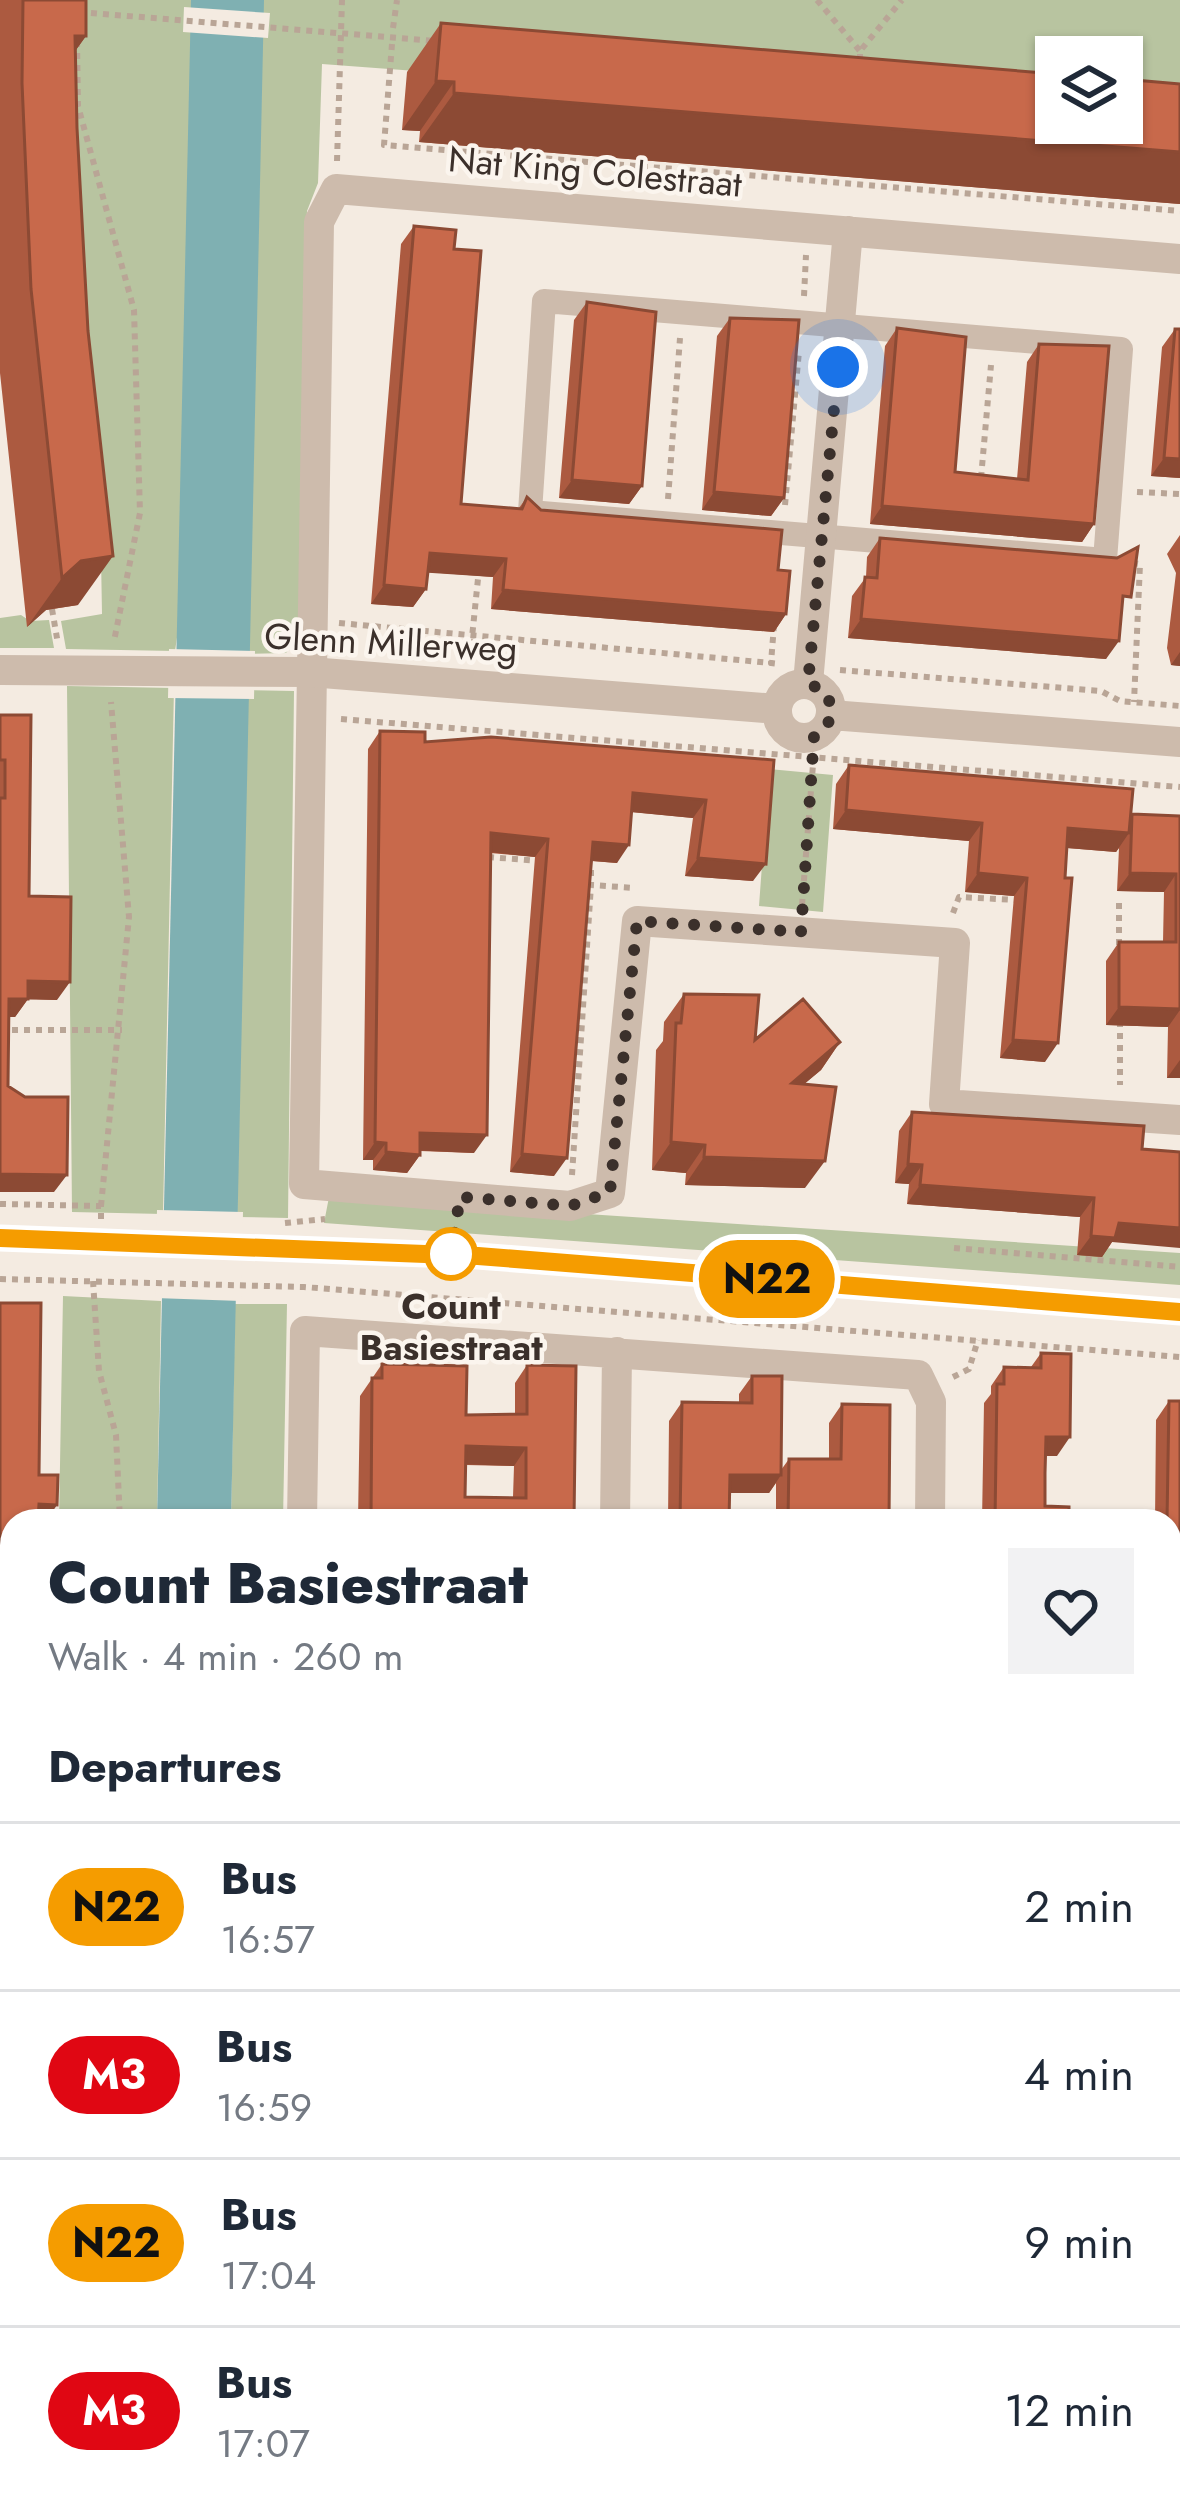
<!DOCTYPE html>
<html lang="en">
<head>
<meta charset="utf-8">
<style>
  :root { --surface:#fff; --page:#f2f2f3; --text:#1f2937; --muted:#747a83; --line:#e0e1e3 }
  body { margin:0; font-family:Jost,sans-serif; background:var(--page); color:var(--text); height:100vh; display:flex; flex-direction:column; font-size:45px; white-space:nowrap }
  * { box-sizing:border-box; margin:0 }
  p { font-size:39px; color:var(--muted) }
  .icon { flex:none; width:66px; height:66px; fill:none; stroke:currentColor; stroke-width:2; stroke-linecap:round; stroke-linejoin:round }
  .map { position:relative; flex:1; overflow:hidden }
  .drawer { position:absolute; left:0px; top:1509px; width:1182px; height:1008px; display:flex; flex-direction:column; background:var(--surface); border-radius:36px 36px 0 0; box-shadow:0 3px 9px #0004 }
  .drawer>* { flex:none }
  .badge { padding:0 24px; border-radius:39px; font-size:42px; line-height:78px }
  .tools { position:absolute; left:1035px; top:36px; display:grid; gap:24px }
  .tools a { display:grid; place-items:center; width:108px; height:108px; border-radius:0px; background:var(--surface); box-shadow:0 3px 9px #0004; font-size:60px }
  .you { position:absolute; width:60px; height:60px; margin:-30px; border:9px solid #fff; border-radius:50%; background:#1a73e8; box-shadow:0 0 0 18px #1a73e833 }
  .map>.badge { position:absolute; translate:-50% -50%; box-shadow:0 0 0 6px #fff }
  h2 { padding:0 48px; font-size:45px; line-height:108px }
  .round { display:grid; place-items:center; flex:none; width:126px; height:126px; border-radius:0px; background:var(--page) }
  .summary { display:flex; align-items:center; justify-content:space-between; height:204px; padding:0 48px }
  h1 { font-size:57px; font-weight:800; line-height:90px }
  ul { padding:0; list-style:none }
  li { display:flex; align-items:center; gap:36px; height:168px; padding:0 48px; border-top:3px solid var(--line) }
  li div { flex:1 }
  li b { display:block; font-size:45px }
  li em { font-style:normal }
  li .badge { min-width:132px; font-weight:700; text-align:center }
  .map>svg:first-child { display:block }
  .green { fill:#b8c4a0 }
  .water { fill:#7fb0b2 }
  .pier { fill:#f4ebe1 }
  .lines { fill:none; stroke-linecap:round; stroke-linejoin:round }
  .path { stroke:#b9a596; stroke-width:6; stroke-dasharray:6 6; stroke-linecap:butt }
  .service { stroke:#cdbbac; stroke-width:16 }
  .pedestrian { stroke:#cdbbac; stroke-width:24 }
  .minor { stroke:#cdbbac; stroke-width:30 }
  .tertiary { stroke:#cdbbac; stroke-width:30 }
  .secondary { stroke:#a18a7d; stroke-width:30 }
  .wall { fill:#ac5a40; fill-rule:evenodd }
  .shaded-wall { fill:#8c4a34 }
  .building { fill:#c8694b; stroke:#8c4a34; stroke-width:3; fill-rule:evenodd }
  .line-casing { stroke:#fff; stroke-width:27 }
  .line { stroke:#f59c00; stroke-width:18 }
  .walk { stroke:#3b302b; stroke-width:12; stroke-dasharray:0 21.6 }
  .stop-dot { fill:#fff; stroke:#f59c00; stroke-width:6 }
  .labels { text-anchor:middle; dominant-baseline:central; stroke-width:9; stroke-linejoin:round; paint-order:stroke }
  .street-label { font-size:36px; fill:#3b302b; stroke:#fbf5ee }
  .stop-label { font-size:36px; font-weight:bold; fill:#3b302b; stroke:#fbf5ee }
</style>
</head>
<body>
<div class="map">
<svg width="1180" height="2517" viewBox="0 0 1180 2517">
  <rect width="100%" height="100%" fill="#f4ebe1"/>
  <path class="green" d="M46,0H1180V129L1122,123V57H1056V119L322,64L318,183L307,211L306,240L300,620L292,621V644L286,653L249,654L262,61L175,651L66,649L61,621L102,614L101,557Z
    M21,615L30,621L49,620L54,648H0V618Z
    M67,686L174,688L163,1214L72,1212Z
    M248,690L294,691L288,1218L237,1217Z
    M769,769L833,775L823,912L759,906Z
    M329,1197L1180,1253V1285L324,1223Z
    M63,1296L161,1301L157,1521H59Z
    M235,1304H287L283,1521H231Z
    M1170,2015L1180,2016V2204L1170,2224Z"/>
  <path class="water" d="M191,0H264L231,1521H157Z"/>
  <path class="pier" d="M184,7L270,13L268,38L183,32Z
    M169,649L255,651L254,699L168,698Z
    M157,1210L243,1212L241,1301L155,1298Z"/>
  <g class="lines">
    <path class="path" d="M817,0L860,51
      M79,12L436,41
      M393,28L397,0
      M77,41L78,106L134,310L140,513L114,641
      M392,44L384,145L1180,211
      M860,60V51L902,0
      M337,161L342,0
      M804,296L806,255
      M981,478L991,365
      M1137,492L1180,494
      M668,499L680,338
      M785,505L799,351
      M1132,563L1140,564L1134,702
      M52,609L58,644
      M339,623L771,663
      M774,625L771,663L780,664
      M470,657L479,569
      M840,670L1101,691L1120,701L1180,706
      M341,719L1180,787
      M488,857L540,861
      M583,865L591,866V885L635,888
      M1119,903V947
      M802,905L815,739
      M953,913L959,897L1016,900
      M1120,1021V1085
      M0,1030H122
      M572,1175L591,885
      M0,1204L101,1206V1220
      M101,1206L129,917L111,702
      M285,1223L325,1219
      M954,1248L1180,1267
      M0,1279L304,1287L1180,1357
      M93,1281L99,1371L116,1435L120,1521
      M953,1377L969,1369L978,1340
      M0,1927L12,1928
      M76,2505L78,2517
      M234,2505L235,2517"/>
    <path class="service" d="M0,1238L450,1254L1180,1312
      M309,2517L310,2505"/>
    <path class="pedestrian" d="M544,301L1121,349L1105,560L530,512Z"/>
    <path class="minor" d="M1180,259L336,189L319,222L304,1184L570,1206L610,1193L637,921L955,943L944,1104L1180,1120
      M808,683L848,231
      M302,1521L305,1331L918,1375L931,1402L930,1521
      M615,1521L617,1352
      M1170,2001L1180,2002
      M1044,2517L1053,2505"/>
    <path class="tertiary" d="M0,670L310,672L777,709
      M777 711a27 27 0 1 1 54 0a27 27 0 1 1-54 0Z
      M831,715L1180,742
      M1170,2255L1180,2240"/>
    <path class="secondary" d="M0,2239L12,2235
      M1170,2289L1180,2296
      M1170,2418L1180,2411"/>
  </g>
  <path class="wall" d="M0,0H86V36L75,51L78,605L46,610L27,627L0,373Z
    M441,23L1180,84V204L419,142L420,131L402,130L407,72Z
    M414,226L454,249L461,504L519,508L527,497L541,510L778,570L786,614L774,632L491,609L493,577L428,572L426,589L413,607L371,604L401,244Z
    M587,302L642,486L629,504L559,498L574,320Z
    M730,318L784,498L771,516L702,510L717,336Z
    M897,328L955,472L1017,479L1027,362L1039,344L1094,524L1082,542L870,524L885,346Z
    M1175,329L1180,478L1151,476L1162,347Z
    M1180,535V666L1171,665L1167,648L1176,573L1167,554Z
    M880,538L1122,611L1106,659L848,638L852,596L866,577L867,557Z
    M0,715L29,896L57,1000L28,999L15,1017H8V1086L54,1192H0Z
    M380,731L425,742L774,760L753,881L685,876L693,818L632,812L617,863L592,861L554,1176L510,1172L535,857L490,853L474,1153L420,1151V1155L407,1173L373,1170V1160H363L368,749Z
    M849,765L1130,816H1180V1078H1167L1168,1027L1106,1025V961L1119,942H1163L1164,892L1117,891L1119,848L1116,852L1067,848L1045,1062L1000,1058L1014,896L965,892L969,841L833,829L836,784Z
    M684,994L755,1040L840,1042L821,1070L804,1084L805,1188L685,1185L686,1173L652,1170L656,1050L663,1041L664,1022Z
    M912,1112L1144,1126L1112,1242L1102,1257L1077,1255L1080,1217L907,1204L909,1184L895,1183L899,1131Z
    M1041,1353L1057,1456H1046L1045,1506L1069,1521H982L984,1403L991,1394V1386L1004,1367H1031Z
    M382,1364L466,1415L515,1414V1383L527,1365L574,1521H358L360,1396ZM466,1465L514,1466L513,1497H465Z
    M752,1376L781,1470L789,1459H829V1423L842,1404L889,1521H776V1483L769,1493H729V1521H668L669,1421L682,1402L739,1403V1394Z
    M1180,1388V1954L1177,1822H1170L1177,1779V1734H1170L1178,1692V1560L1170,1521H1155L1156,1420L1169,1401H1180Z
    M1180,2500V2517H1168Z
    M352,2505H900L899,2517H351Z"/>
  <path class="shaded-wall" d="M75,36H86L51,85Z
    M436,81L454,82L420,131L402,130Z
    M454,93L1180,152V204L419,142Z
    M1164,458L1180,459V478L1151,476Z
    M572,480L642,486L629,504L559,498Z
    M714,492L784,498L771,516L702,510Z
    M882,506L1094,524L1082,542L870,524Z
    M430,553L506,559L493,577L417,572Z
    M113,556L78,605L46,610L27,627L62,578L81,561Z
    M384,585L426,589L413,607L371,604Z
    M503,590L786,614L774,632L491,609Z
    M861,619L1119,641L1106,659L848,638Z
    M1180,652V666L1171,665Z
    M633,793L706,800L693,818L620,811Z
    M846,810L982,823L969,841L833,829Z
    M1068,828L1129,833L1116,852L1055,847Z
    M491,833L548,839L535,857L478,851Z
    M593,842L629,845L617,863L581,860Z
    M698,858L766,864L753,881L685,876Z
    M978,873L1027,878L1014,896L965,892Z
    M1130,873L1176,874L1164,892L1117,891Z
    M28,981L70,982L57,1000L15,999Z
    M9,999H28L15,1017H0Z
    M1119,1007L1180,1010L1168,1027L1106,1025Z
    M1013,1040L1058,1043L1045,1062L1000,1058Z
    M840,1042L821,1070L772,1111L792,1083Z
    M1180,1060V1078H1167Z
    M420,1133L487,1135L474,1153L408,1150Z
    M375,1142L386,1143L373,1160H363Z
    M671,1142L705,1145L686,1173L652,1170Z
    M386,1152L420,1155L407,1173L373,1170Z
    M522,1154L567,1158L554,1176L510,1172Z
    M704,1157L825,1161L805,1188L685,1185Z
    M908,1164L922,1165L909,1184L895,1183Z
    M0,1174L67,1175L54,1192H0Z
    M920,1185L1094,1198L1080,1217L907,1204Z
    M1119,1223L1180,1228V1248L1112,1242L1102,1257L1077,1255L1091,1236Z
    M1046,1437H1070L1057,1456H1033Z
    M466,1446L526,1448L514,1466L453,1464Z
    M730,1475H781L769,1493H717Z
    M39,1504L57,1505L46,1521H27Z
    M1170,1541H1180V1557L1178,1560H1170Z
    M1170,1628H1180L1178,1647H1170Z
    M1170,1715H1180V1730L1177,1734H1170Z
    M1170,1803H1180V1817L1177,1822H1170Z
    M0,1893H9L0,1907Z
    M1170,1935H1180V1954H1170Z
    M0,2009H12V2028H0Z"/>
  <path class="building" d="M23,0H86V36H75L77,128L88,331L113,556L81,561L62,578L31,289L22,83Z
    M441,23L1056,74V123H1122V79L1180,84V152L454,93V82L436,81Z
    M414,226L456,230L454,249L481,251L461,504L522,509L527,497L541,510L782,530L778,570L790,571L786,614L503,590L506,559L430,553L426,589L384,585Z
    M587,302L656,312L642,486L572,480Z
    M730,318L799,320L784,498L714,492Z
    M897,328L966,337L955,472L1028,480L1039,344L1109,346L1094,524L882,506Z
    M1175,329H1180V459L1164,458Z
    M880,538L1117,558L1138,547L1131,597L1123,596L1119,641L861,619L865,577L877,578Z
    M0,715H31L29,896L71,897L70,982L28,981V999H9L8,1086L25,1097H68L67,1175L0,1174V798H5V760H0Z
    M380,731L425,732V742L491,737L774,760L766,864L698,858L706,800L633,793L629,845L593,842L567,1158L522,1154L548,839L491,833L487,1135L420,1133V1155L386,1152V1143L375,1142Z
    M849,765L1133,789L1129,833L1068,828L1065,878H1072L1058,1043L1013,1040L1027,878L978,873L982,823L846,810Z
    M1132,814L1180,816V1009L1119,1007V942H1176V874L1130,873Z
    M684,994L759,995L755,1040L803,999L840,1042L792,1083L836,1087L825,1161L704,1157L705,1145L671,1142L676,1023H681Z
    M912,1112L1144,1126L1142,1149L1180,1152V1228L1119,1223L1115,1238L1091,1236L1094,1198L920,1185L922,1165L908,1164Z
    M0,1303H41L39,1475H58L57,1505L39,1504L38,1521H12V1866H9V1893H0Z
    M1041,1353L1071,1354L1070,1437H1046L1045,1473V1506L1069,1507V1521H995L997,1384H1004V1367L1041,1368Z
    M382,1364L467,1366L466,1415L527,1414V1365L576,1366L574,1521H371L372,1378H382ZM466,1446L526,1448V1498L465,1497Z
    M752,1376H782L781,1475H730L729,1521H680L682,1402L752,1403Z
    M1169,1401H1180V1541H1170V1521H1167Z
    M842,1404L890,1405L889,1521H788L789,1459H841Z
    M1170,1604H1180V1628H1170Z
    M1170,1692H1180V1715H1170Z
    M1170,1779H1180V1803H1170Z
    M1170,1866H1180V1935H1170Z
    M0,1951H12V2009H0Z
    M369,2505H900L899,2517H368Z"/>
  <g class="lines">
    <defs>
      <path id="line" d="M0,1238L478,1256L1180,1312"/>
    </defs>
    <use href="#line" class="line-casing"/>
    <use href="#line" class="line"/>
    <path class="walk" d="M451,1254L460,1197L570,1206L610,1192L637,921L801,932L814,736C833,726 835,709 825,692L808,683L838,367"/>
  </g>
  <circle class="stop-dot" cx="451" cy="1254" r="24"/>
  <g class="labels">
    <g class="street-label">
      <text transform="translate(595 171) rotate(5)">Nat King Colestraat</text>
      <text transform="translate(391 642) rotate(3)">Glenn Millerweg</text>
    </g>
    <g class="stop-label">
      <text x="451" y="1306">Count<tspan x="451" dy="41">Basiestraat</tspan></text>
    </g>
  </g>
</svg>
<div class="tools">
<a><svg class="icon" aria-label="layers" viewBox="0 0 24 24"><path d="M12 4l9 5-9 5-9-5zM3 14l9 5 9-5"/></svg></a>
</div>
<div class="you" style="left:838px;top:367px"></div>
<b class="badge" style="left:767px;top:1279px;background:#f59c00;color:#111">N22</b>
<section class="drawer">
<div class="summary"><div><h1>Count Basiestraat</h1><p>Walk · 4 min · 260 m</p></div><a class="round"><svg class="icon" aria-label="heart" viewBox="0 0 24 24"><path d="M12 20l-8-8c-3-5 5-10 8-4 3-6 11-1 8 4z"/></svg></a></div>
<h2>Departures</h2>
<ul>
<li><span class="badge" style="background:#f59c00;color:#111">N22</span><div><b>Bus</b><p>16:57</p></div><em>2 min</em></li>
<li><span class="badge" style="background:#e00713;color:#fff">M3</span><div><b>Bus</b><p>16:59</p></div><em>4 min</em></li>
<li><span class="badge" style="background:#f59c00;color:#111">N22</span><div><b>Bus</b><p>17:04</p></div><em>9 min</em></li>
<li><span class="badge" style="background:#e00713;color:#fff">M3</span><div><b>Bus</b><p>17:07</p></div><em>12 min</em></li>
</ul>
</section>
</div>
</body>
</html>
